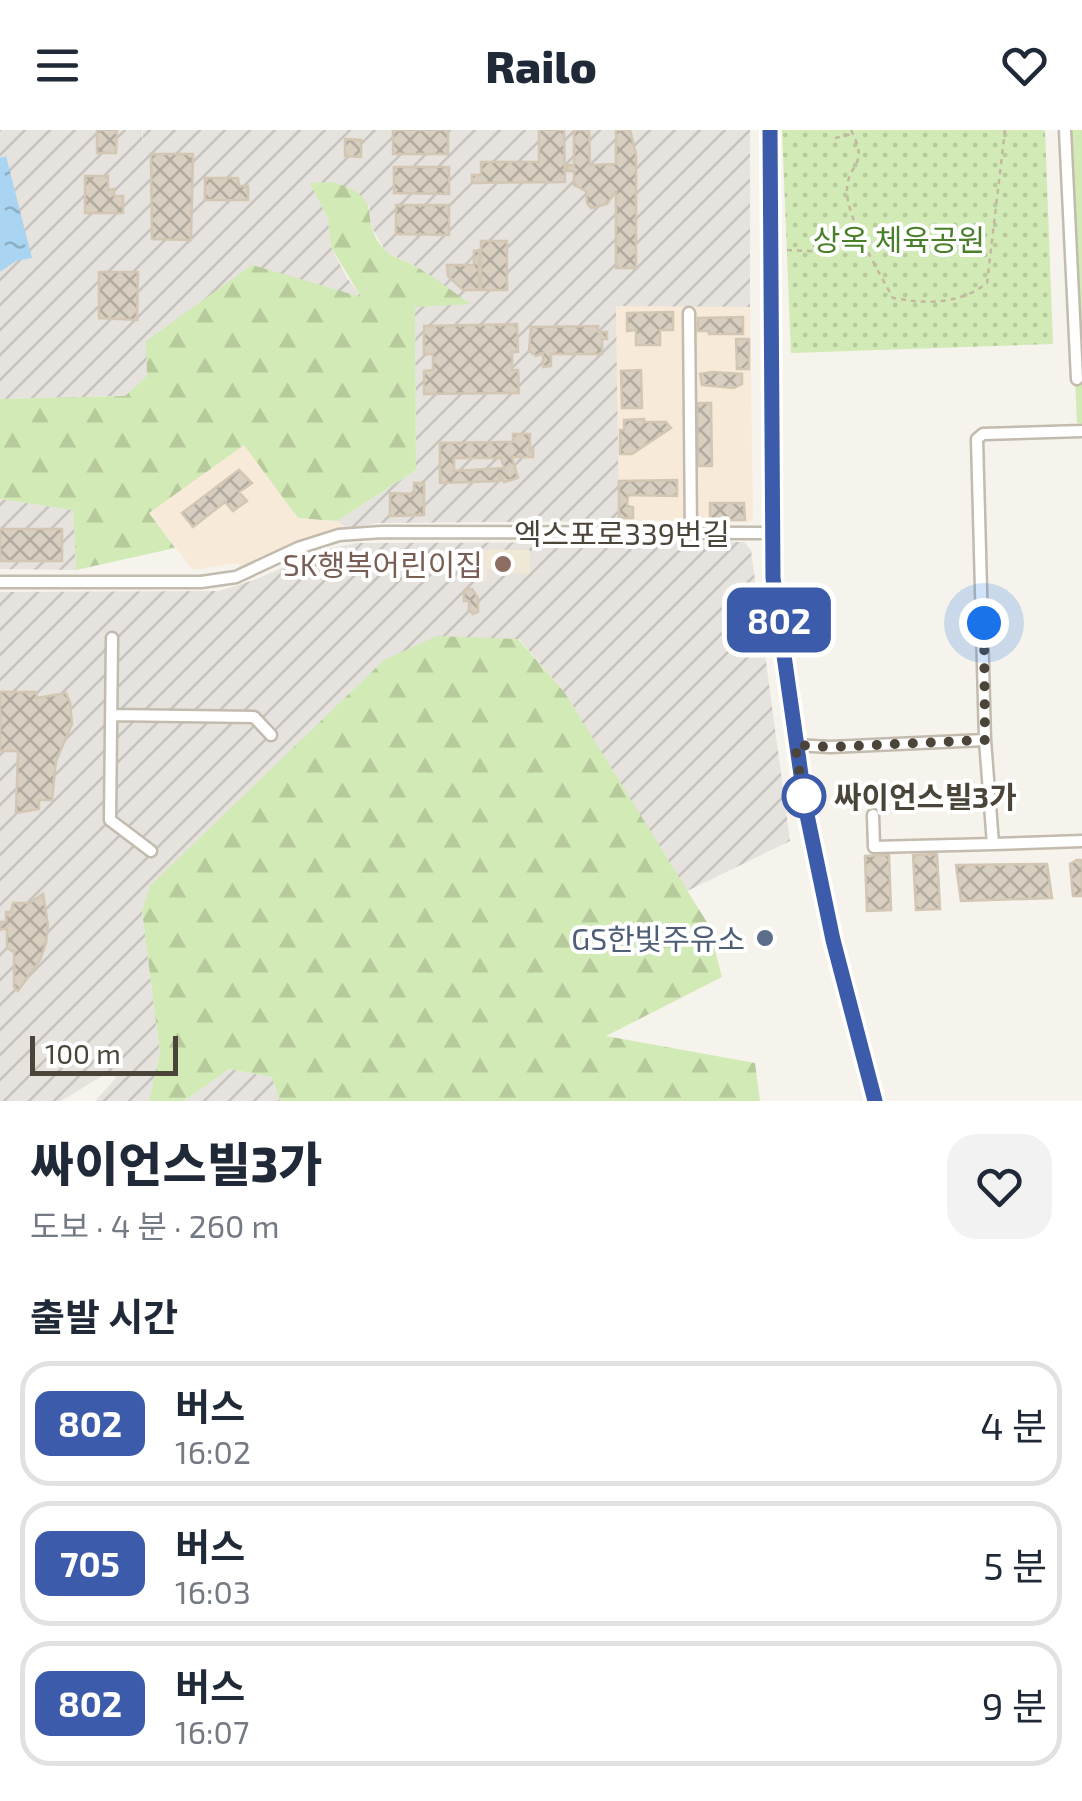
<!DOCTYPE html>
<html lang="ko">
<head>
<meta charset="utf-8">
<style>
  :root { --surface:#fff; --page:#f2f2f3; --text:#1f2937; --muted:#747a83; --line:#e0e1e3 }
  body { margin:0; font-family:"Exo 2","Noto Sans KR",sans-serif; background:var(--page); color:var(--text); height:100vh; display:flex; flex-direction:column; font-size:38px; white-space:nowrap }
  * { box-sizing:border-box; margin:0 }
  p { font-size:32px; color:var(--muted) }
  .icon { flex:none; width:55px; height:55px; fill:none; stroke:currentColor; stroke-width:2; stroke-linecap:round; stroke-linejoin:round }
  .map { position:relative; height:971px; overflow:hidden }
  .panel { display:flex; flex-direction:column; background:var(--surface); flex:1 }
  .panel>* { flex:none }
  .badge { padding:0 20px; border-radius:15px; font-size:35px; line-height:65px }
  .scale { position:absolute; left:30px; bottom:25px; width:148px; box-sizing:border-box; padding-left:10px; border:5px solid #4b4439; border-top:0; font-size:28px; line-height:35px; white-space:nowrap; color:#4b4439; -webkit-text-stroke:8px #fff; paint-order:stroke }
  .you { position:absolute; width:50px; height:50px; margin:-25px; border:8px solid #fff; border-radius:50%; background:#1a73e8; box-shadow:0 0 0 15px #1a73e833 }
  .map>.badge { position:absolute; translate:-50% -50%; box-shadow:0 0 0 5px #fff }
  h2 { padding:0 30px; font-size:38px; line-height:90px }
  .round { display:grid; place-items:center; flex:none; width:105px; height:105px; border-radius:30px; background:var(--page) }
  .head { display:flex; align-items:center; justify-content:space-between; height:170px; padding:0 30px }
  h1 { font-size:48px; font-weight:800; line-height:75px }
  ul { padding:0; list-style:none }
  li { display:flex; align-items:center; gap:30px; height:125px; margin:0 20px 15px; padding:0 10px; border:5px solid var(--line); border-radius:30px }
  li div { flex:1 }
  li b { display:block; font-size:38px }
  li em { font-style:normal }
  li .badge { min-width:110px; font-weight:700; text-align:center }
  header { display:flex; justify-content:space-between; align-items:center; height:130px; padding:0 30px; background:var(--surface); font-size:45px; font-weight:800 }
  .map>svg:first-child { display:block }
  .commercial { fill:#f7ead8 }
  .industrial { fill:url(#industrial-furrows) }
  .education { fill:#efe8d6 }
  .forest { fill:url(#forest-firs) }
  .park { fill:url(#park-dots) }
  .pitch { fill:#d2eab5 }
  .water { fill:url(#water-ripples) }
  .building { fill:url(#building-cross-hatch); stroke:#d3c7b4; stroke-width:2.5; fill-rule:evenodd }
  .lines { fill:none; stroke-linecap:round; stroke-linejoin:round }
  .minor-casing { stroke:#c2bbae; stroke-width:15 }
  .major-casing { stroke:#e6c16a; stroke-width:18 }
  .path { stroke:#c4b79f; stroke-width:2.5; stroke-dasharray:5 5; stroke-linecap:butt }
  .minor { stroke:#fff; stroke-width:10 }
  .major { stroke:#ffe39c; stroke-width:12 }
  .line-casing { stroke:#fff; stroke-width:22 }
  .line { stroke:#3d5bab; stroke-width:15 }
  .walk { stroke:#4b4439; stroke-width:10; stroke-dasharray:0 18 }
  .education-dot { fill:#8d6e63; stroke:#fff; stroke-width:4 }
  .stop-dot { fill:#fff; stroke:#3d5bab; stroke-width:5 }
  .service-dot { fill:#5c6f8a; stroke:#fff; stroke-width:4 }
  .labels { text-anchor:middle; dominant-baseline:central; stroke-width:8; stroke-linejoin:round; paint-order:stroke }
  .park-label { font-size:30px; fill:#4a7f2a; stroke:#fff }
  .street-label { font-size:30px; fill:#4b4439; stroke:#fff }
  .education-label { font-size:30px; fill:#785e54; stroke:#fff; text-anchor:end }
  .stop-label { font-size:30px; font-weight:bold; fill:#4b4439; stroke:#fff; text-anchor:start }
  .service-label { font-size:30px; fill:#4e5e75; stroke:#fff; text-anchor:end }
</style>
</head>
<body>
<header><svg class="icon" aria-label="menu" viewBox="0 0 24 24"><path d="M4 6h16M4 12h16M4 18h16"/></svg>Railo<svg class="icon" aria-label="heart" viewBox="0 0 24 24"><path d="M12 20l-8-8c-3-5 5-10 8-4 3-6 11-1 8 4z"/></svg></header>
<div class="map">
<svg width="1082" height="971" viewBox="0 0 1082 971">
  <defs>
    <pattern id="industrial-furrows" width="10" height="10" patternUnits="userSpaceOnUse" patternTransform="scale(2.5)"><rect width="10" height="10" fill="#e6e2dd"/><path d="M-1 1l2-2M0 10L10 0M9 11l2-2" fill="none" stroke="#c7c3be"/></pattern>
    <pattern id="forest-firs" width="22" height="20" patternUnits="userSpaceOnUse" patternTransform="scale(2.5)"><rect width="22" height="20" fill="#d2eab5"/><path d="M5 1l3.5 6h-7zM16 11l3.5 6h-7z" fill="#b6ca9c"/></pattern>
    <pattern id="park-dots" width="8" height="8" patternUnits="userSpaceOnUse" patternTransform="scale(2.5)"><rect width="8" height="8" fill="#d2eab5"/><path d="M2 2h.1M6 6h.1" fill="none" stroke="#b6ca9c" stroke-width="1.8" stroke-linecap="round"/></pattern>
    <pattern id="water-ripples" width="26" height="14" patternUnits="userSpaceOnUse" patternTransform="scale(2.5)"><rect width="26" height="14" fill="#a9d4f2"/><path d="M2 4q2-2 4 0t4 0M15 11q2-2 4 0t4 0" fill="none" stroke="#8caec5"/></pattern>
    <pattern id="building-cross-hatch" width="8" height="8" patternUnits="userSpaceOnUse" patternTransform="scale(2.5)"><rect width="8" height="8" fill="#d8cfc1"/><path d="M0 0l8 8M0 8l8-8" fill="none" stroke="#b1aa9e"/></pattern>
  </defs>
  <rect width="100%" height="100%" fill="#f6f3ec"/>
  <path class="commercial" d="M616,176H685L688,388L685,392L619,391Z
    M691,176L750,177L753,388L750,392H698L694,387Z
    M244,314L298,388L337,391L349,399L306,408L241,438L237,433L193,440L148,383Z"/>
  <path class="industrial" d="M0,0H142L143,16V0H750V177L616,176L619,391L378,393L349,399L337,391L416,340L415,176L469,173L415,136L386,122L372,98L369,76L311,53L328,89L331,117L347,148L363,168L147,247L125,266L0,269Z
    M0,369L73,380L76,440L0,439Z
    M744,412L751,420L790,711L685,762L565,563L519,509L142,781L160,923L149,971H95L116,948L110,941L61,971H0V462L219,461L254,450L323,420L356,413Z
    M229,939L272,947L280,971H184Z"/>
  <path class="education" d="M465,419L530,420V444L512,443L511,436L497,435L496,439L487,440V451H476V432H465Z"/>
  <path class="forest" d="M333,52C390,70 355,88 385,120C392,127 404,130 413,135C433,146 452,161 471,174L415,177L416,340L337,391L298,388L244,315L149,383L175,418L76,440L73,380L0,369V269L125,266L147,246L146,211L252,135L361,167L331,117L328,89L310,53Z
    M437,506L518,509L565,563L708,794L722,847L606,906L755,933L760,971H280L272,947L229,939L184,971H149L160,923L142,781L150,756L384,530Z"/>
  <path class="park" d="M782,0H1045L1053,214L791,223Z"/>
  <path class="pitch" d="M1064,0H1082V293H1077Z"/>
  <path class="water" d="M6,26L32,128L16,131L0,142V28Z"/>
  <path class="building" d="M97,0H117L116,23H97Z
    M393,0H448V24H393Z
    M539,0H564L565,52L472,53V45H481V32H539Z
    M574,0H589L590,35L616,34V0H630L636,24V138H616V61L607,74L591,78L587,73L586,61L574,55V41H567V35H574Z
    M345,9L361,10V27L345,26Z
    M151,24H193L191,110L152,109Z
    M394,37H449V64L394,63Z
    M85,46H108V60L114,59V66H123V83H85Z
    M205,48H238L239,56H248V70H205Z
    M396,75H449V105L396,104Z
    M481,111H507V160H481Z
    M479,120V160H463L448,146L447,135H474V121Z
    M99,142H138L137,190L99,188Z
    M673,182V200H660V215H636V200L627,201V183Z
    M743,187V204H709V201H698V188Z
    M517,194L518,222H512V240H518L519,263L424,264V241L433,240V224H424V196Z
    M598,196V202H607V209H602V224H551V236L543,237V223L536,226L529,221L531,197Z
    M736,209H749V239H737Z
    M641,240L642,278H622L621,241Z
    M712,242L742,244V254L734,258L702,255L700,244Z
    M697,273H711L712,336H698Z
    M644,289V292H666L671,298L632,324H620V300H624V290Z
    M513,304H530V320L533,319V327H512L518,348L504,352L500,346V351L440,353V313L513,312ZM454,328H501L504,338L454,341Z
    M239,340L252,353L239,362L247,371L233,381L225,372L193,397L182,383Z
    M677,350V366L628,365L627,376L633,377V388H619V351Z
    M414,353H424V385L390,386V363L414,364Z
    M710,373H744L745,390H710Z
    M0,399H62V431H0Z
    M468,459H472L478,468V482L473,484L469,480V471H464V461Z
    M0,562H36L37,568L66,563L70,572L72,594L56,631L52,670H39V679L16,683L18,621H0Z
    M937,724L940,779L916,780L913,725Z
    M889,725L891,780L867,781L865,726Z
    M1077,730H1082V766H1073L1070,734Z
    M1047,734L1052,768L961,771L956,735Z
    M43,764L48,795L46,813L40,830L18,861L14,857V822L7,818V799H0V792H6V782H11L13,773H29Z"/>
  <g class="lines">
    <defs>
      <path id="minor" d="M1065,0L1077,249
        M689,183L691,403
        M0,452H201L236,447L298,418L339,405L382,402L772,403
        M112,508L110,690L151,721
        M111,585L254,587L271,605
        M985,610L977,309L983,304L1082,301
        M795,615L830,617L985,610L993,714L874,717L873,685
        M993,714L1082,711"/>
      <path id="major" d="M770,0L773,448L806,679L833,810L875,971"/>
    </defs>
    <use href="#minor" class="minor-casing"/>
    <use href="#major" class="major-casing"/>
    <path class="path" d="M851,0C870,37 848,32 847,59C846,88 879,142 893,168C927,174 958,175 987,153L1005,0
      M835,8L852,4
      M787,120L827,122L845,100L856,96"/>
    <use href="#minor" class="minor"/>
    <use href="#major" class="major"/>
  </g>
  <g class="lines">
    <defs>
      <path id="line" d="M770,0L773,448L806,680L833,810L875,971"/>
    </defs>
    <use href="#line" class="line-casing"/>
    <use href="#line" class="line"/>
    <path class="walk" d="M804,666L806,680L795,615L830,617L985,610L984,493"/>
  </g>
  <circle class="education-dot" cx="503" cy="434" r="10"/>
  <circle class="stop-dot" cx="804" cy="666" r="20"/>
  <circle class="service-dot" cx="765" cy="808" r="10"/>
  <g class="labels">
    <g class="park-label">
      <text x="899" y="109">상옥 체육공원</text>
    </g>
    <g class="street-label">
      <text x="622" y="403">엑스포로339번길</text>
    </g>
    <g class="education-label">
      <text x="483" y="434">SK행복어린이집</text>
    </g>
    <g class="stop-label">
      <text x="834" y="666">싸이언스빌3가</text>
    </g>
    <g class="service-label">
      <text x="745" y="808">GS한빛주유소</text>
    </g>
  </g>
</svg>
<div class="scale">100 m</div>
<div class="you" style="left:984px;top:493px"></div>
<b class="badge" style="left:779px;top:490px;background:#3d5bab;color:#fff">802</b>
</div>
<section class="panel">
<div class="head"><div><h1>싸이언스빌3가</h1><p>도보 · 4 분 · 260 m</p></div><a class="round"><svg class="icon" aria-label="heart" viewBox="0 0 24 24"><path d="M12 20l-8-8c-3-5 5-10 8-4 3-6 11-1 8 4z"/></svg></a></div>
<h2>출발 시간</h2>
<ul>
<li><span class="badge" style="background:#3d5bab;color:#fff">802</span><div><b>버스</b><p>16:02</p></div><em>4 분</em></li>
<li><span class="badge" style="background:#3d5bab;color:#fff">705</span><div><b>버스</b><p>16:03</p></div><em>5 분</em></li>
<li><span class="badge" style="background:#3d5bab;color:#fff">802</span><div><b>버스</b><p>16:07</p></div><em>9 분</em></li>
</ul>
</section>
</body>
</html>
